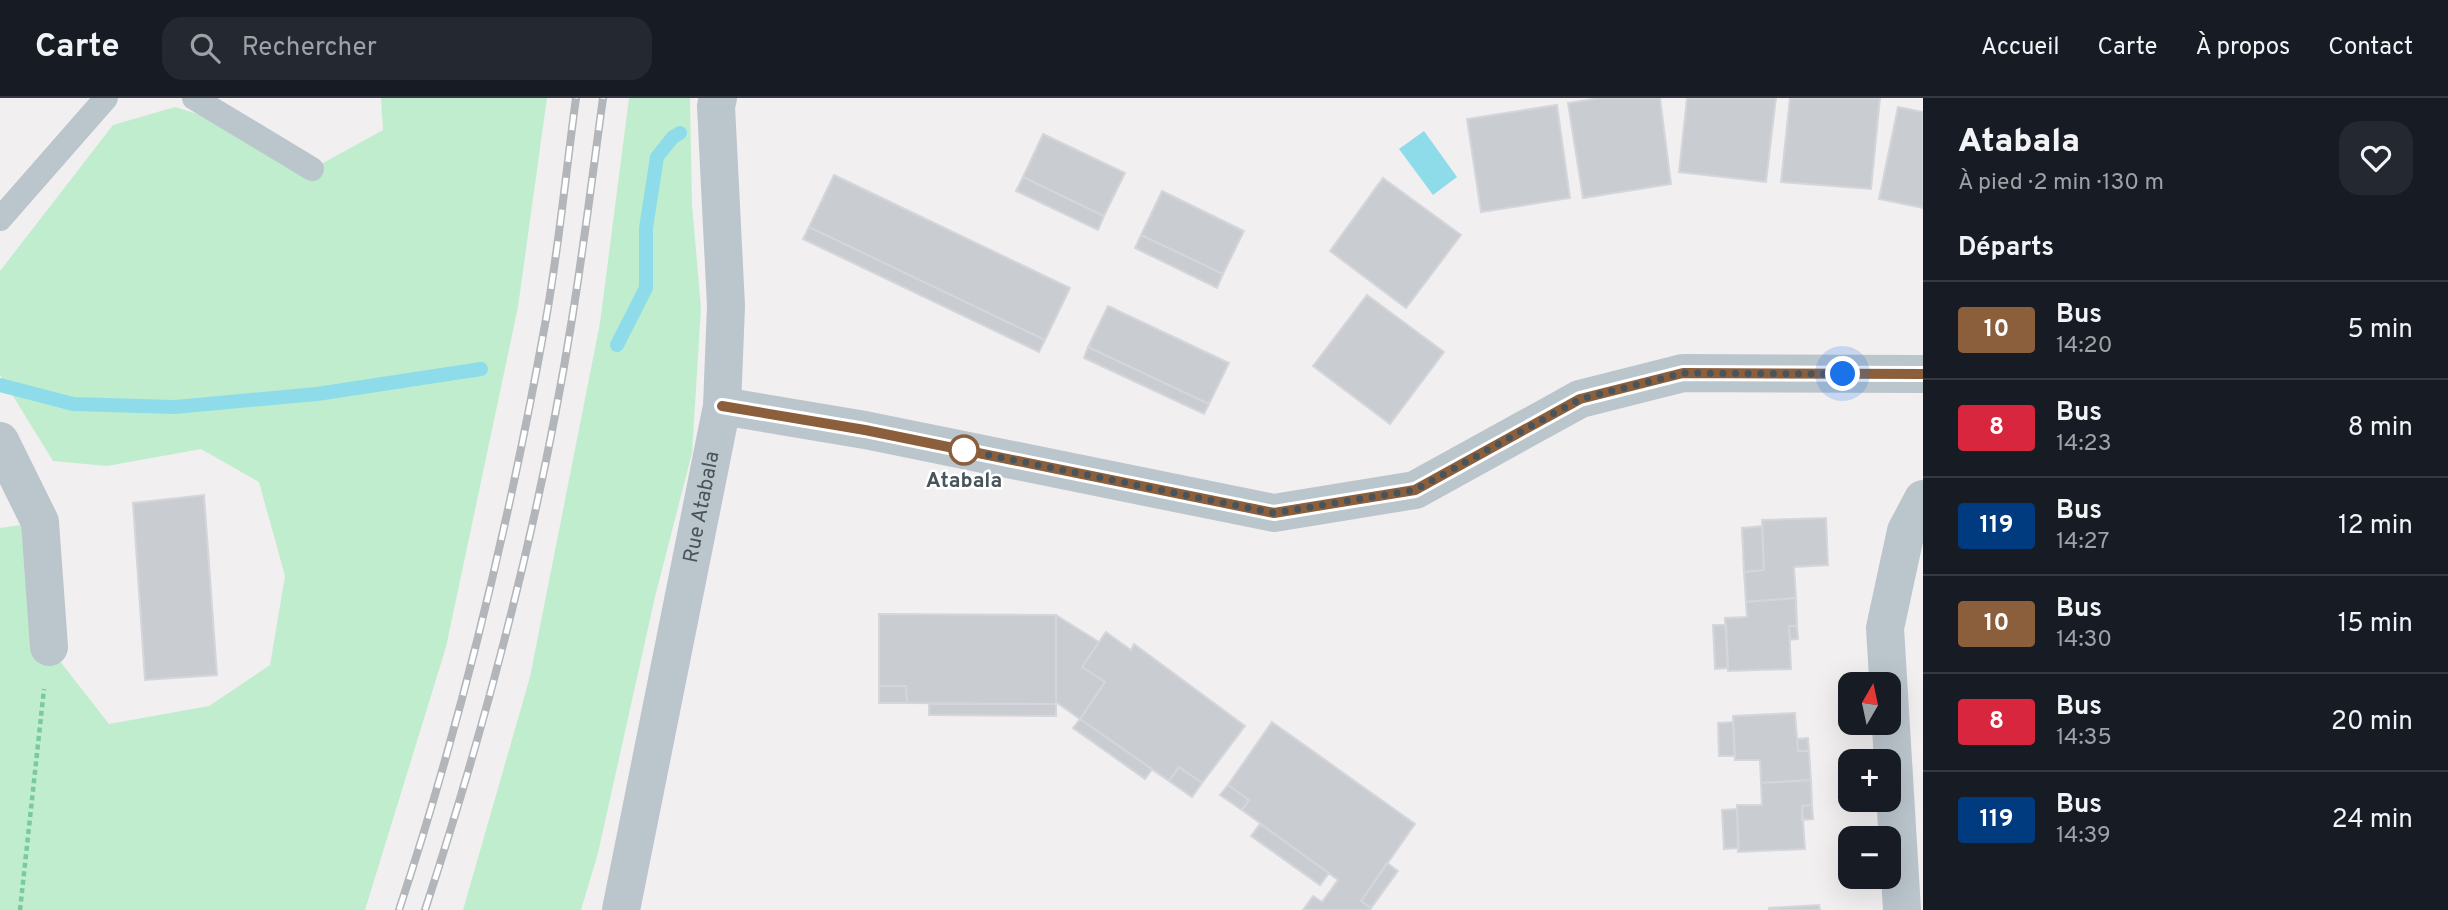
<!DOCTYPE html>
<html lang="fr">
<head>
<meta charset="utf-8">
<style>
  :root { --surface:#171b24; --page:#242831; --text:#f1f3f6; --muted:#9ea1a6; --line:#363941 }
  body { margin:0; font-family:Overpass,sans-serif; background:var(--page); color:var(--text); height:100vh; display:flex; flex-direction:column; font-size:26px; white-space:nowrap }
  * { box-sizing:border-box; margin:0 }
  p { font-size:23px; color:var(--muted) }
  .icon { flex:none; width:38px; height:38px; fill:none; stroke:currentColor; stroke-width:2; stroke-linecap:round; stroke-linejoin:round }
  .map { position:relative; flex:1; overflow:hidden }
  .side { display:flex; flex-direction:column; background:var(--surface); width:525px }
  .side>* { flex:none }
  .badge { padding:0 14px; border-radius:5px; font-size:24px; line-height:46px }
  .needle { width:46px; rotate:9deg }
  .buttons { position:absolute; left:1838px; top:574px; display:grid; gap:14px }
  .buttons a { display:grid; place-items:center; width:63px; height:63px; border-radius:14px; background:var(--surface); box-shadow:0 7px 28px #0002; font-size:35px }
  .you { position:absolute; width:35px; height:35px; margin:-18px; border:5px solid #fff; border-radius:50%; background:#1a73e8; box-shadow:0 0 0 10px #1a73e833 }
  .map>.badge { position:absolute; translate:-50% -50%; box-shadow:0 0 0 4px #fff }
  h2 { padding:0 35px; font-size:26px; line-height:63px }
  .round { display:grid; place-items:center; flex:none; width:74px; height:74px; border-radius:21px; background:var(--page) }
  .summary { display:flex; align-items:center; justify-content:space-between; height:119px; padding:0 35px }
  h1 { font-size:33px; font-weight:800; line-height:52px }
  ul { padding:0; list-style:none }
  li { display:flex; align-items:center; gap:21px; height:98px; padding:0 35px; border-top:2px solid var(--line) }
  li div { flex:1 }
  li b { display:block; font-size:26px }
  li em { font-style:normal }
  li .badge { min-width:77px; font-weight:700; text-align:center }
  header { display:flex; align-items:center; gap:42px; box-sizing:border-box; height:98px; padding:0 35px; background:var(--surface); border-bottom:2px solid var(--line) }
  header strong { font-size:33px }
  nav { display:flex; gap:38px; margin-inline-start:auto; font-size:24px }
  .search { width:490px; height:63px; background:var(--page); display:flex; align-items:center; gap:18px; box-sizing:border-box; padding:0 24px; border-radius:21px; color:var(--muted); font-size:26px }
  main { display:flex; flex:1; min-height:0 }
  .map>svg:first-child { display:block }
  .green { fill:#c0edce }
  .water { fill:#8edce9 }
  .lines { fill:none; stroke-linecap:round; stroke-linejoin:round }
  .stream { stroke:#8edce9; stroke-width:14 }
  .building { fill:#c9cdd2; stroke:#d4d6db; stroke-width:2 }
  .path { stroke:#79ca9d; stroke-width:4.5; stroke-dasharray:5 3.5; stroke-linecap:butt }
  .lane { stroke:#bbc5cc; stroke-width:24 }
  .street { stroke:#bbc5cc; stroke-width:38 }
  .rail-casing { stroke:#b2b5b9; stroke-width:8 }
  .rail { stroke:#fff; stroke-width:5; stroke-dasharray:16; stroke-linecap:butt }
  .line-casing { stroke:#fff; stroke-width:16 }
  .line { stroke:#8b5e3c; stroke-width:10 }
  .walk { stroke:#48545c; stroke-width:7; stroke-dasharray:0 12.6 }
  .stop-dot { fill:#fff; stroke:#8b5e3c; stroke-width:3.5 }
  .labels { text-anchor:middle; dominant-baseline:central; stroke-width:5; stroke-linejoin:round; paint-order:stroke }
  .stop-label { font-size:21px; font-weight:bold; fill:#48545c; stroke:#fff }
  .street-label { font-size:21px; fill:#48545c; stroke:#fff }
</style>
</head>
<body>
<header>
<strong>Carte</strong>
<div class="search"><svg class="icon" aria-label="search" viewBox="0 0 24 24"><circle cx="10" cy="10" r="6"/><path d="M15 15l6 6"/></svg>Rechercher</div>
<nav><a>Accueil</a><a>Carte</a><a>À propos</a><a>Contact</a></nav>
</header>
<main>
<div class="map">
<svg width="1923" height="812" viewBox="0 0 1923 812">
  <rect width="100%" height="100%" fill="#f2eff0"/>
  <path class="green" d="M381,0H547L518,209L446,549L365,812H0V430L40,424L49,549L109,626L209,608L270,567L285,478L259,384L201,351L107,368L53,363L0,277V173L113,27L175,9L244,30L312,71L383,32Z
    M629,0H690L692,106L701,210L692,355L655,499L598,755L581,812H463L530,579L600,225Z"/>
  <path class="water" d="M1424,33L1457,79L1433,97L1399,51Z"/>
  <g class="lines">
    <path class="stream" d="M617,247L646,190V130L657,59L673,39L680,35
      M0,287L73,306L175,309L317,296L481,271"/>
  </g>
  <path class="building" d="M1600,0H1660L1671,86L1583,100L1568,5Z
    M1687,0H1776L1766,84L1679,74Z
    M1790,0H1880L1871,91L1781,84Z
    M1557,7L1570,100L1481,114L1467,21Z
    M1898,9L1923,14V110L1879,101Z
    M1043,36L1125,75L1104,118L1023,79Z
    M834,77L1070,190L1045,242L809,129Z
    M1023,79L1104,118L1098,132L1016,93Z
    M1383,80L1461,137L1406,210L1330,153Z
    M1162,93L1244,133L1223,176L1141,137Z
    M809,129L1045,242L1039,254L803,141Z
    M1141,137L1223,176L1217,190L1135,150Z
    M1367,197L1444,254L1390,326L1313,268Z
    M1108,208L1229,265L1209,306L1088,249Z
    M1088,249L1209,306L1204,316L1084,260Z
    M204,397L217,577L145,582L133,405Z
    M1826,420L1828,467L1794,469L1796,500L1746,504L1744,474L1764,472L1762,422Z
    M1762,428L1764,472L1744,474L1742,430Z
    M1796,500L1797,528H1789L1791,571L1728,573L1725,520L1747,519L1746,504Z
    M879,516L1056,517V606L907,605L906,588H879Z
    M1056,517L1099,544L1082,569L1105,584L1080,621L1056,604Z
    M1713,527H1726L1728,570L1715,571Z
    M1789,528H1797L1798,541L1790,542Z
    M1106,534L1131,552L1134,546L1245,628L1202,685L1179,669L1169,683L1080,621L1105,584L1082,569Z
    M879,588H906L907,605H879Z
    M929,606H1056V618L929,617Z
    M1795,615L1798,653H1809L1811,682L1761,685L1760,662H1735L1733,618Z
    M1080,621L1152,671L1145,681L1073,630Z
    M1272,624L1415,726L1361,803L1371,810L1370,812H1303L1313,798L1322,804L1338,782L1242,712L1249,702L1228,687Z
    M1733,624L1735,658H1719L1718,625Z
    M1808,640L1809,653H1798L1797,641Z
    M1179,669L1202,685L1192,699L1169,683Z
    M1811,682L1812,707L1802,708L1805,751L1738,754L1737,707H1762L1761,685Z
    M1228,687L1249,702L1242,712L1220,697Z
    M1812,707L1813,721L1802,722V708Z
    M1737,711L1739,750L1724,751L1722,712Z
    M1260,726L1329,775L1320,787L1251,738Z
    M1387,765L1398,773L1371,810L1361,803Z
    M1819,807L1820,812H1769V810Z"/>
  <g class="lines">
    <path class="path" d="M20,812L44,591"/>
    <path class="lane" d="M194,0L312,71
      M0,121L106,0"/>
    <g class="street">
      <path d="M722,308L865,332L1274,415L1415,392L1580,301L1683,275L1923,276"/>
      <path d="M0,343L40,424L49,549"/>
      <path id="s1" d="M621,812L722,308L726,208L716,8L718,0"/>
      <path d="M1902,812L1885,530L1906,433L1923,401"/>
    </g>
    <defs>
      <path id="rail" d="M399,812C463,619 510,421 546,221C559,148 566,73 576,0
        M425,812C488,620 540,421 572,221C584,147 593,73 603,0"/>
    </defs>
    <use href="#rail" class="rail-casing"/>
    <use href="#rail" class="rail"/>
  </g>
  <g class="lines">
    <defs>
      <path id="line" d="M722,308L865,332L1274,415L1415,392L1580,301L1683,275L1923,276"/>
    </defs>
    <use href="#line" class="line-casing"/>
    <use href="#line" class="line"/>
    <path class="walk" d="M964,352L1274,415L1415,392L1580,301L1683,275L1843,276"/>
  </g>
  <circle class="stop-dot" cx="964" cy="352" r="14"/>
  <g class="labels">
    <g class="stop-label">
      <text x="964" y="383">Atabala</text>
    </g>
    <g class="street-label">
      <text stroke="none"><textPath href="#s1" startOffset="411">Rue Atabala</textPath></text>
    </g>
  </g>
</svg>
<div class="buttons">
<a><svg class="needle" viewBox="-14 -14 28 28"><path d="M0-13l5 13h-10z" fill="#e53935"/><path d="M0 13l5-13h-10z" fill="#9ea1a6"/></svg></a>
<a>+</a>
<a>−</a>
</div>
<div class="you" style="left:1843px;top:276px"></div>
</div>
<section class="side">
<div class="summary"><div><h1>Atabala</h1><p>À pied · 2 min · 130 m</p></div><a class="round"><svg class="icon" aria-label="heart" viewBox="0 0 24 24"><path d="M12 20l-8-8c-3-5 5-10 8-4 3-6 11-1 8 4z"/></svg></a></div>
<h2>Départs</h2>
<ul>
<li><span class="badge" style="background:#8b5e3c;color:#fff">10</span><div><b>Bus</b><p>14:20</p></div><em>5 min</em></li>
<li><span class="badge" style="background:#d7263d;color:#fff">8</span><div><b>Bus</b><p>14:23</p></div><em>8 min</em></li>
<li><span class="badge" style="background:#003b80;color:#fff">119</span><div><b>Bus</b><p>14:27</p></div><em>12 min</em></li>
<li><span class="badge" style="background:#8b5e3c;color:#fff">10</span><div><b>Bus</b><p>14:30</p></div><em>15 min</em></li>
<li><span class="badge" style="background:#d7263d;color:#fff">8</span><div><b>Bus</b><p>14:35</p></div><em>20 min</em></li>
<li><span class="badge" style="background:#003b80;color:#fff">119</span><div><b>Bus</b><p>14:39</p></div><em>24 min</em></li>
</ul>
</section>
</main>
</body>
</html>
